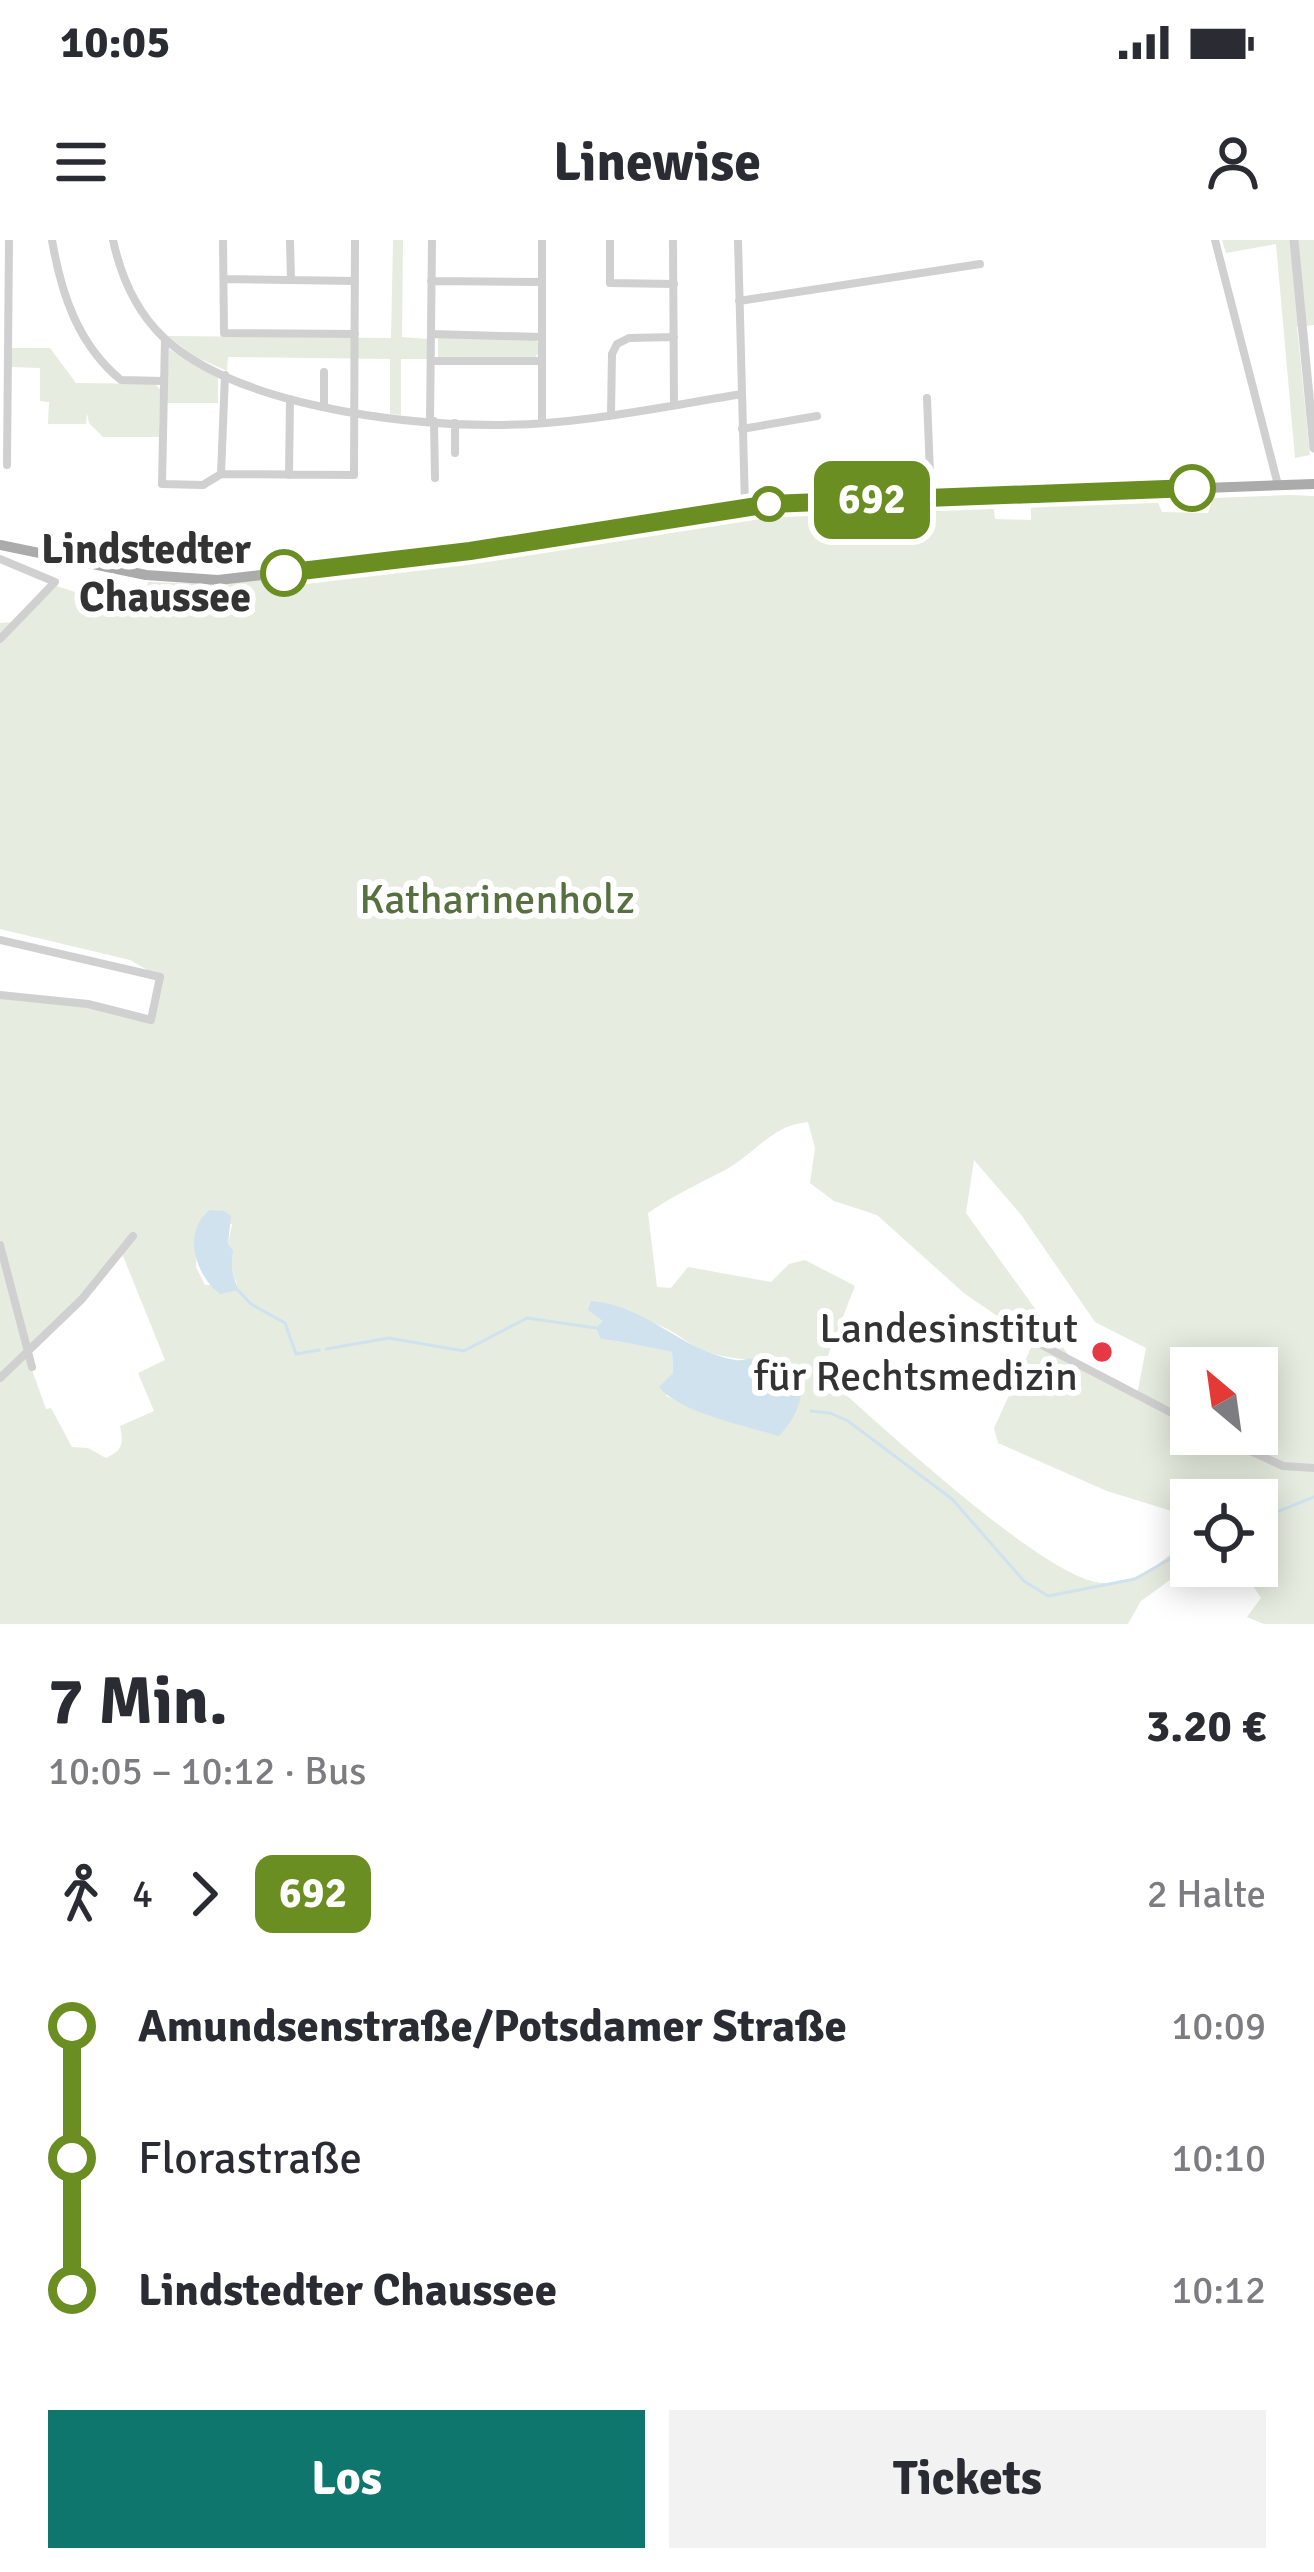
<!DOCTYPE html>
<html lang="de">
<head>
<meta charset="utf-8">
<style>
  :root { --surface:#fff; --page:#f2f2f3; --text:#2b2b33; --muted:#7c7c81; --accent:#0f766e }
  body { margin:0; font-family:Signika,sans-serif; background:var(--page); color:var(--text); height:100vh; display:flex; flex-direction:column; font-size:45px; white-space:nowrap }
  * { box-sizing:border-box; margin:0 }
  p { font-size:39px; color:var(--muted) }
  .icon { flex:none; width:66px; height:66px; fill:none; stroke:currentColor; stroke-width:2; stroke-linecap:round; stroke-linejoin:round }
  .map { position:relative; height:1384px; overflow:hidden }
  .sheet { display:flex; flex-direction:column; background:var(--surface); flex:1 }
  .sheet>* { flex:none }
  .badge { padding:0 24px; border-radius:18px; font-size:42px; line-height:78px }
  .needle { width:78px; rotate:331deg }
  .controls { position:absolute; left:1170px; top:1107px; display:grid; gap:24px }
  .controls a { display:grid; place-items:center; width:108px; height:108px; border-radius:0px; background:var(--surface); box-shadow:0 6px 30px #0003; font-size:60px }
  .map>.badge { position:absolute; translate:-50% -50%; box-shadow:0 0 0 6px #fff }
  .legs { display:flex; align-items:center; gap:18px; height:132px; padding:0 48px; font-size:39px }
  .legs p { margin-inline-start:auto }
  .head { display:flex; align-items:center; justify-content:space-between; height:204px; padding:0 48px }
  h1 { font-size:66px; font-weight:700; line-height:90px }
  .button { display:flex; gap:24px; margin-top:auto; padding:24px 48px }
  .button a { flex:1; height:138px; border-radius:0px; background:var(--accent); color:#fff; font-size:48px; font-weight:700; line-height:138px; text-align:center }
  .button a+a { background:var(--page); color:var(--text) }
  ul { padding:0 48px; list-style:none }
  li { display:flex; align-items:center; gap:42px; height:132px; font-size:45px }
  li i { display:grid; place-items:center; width:18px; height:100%; margin:0 15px; background:currentColor }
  li i::after { content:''; width:30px; height:30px; margin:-15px; border:9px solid; border-radius:50%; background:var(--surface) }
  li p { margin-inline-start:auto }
  li:first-child i { background:linear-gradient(#0000 50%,currentColor 0) }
  li:last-child i { background:linear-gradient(currentColor 50%,#0000 0) }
  .status { display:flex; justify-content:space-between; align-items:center; height:84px; padding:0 60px; background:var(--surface); direction:ltr }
  .status svg { height:33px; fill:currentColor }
  header { display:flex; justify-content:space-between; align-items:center; height:156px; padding:0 48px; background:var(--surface); font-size:54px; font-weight:700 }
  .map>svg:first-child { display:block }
  .green { fill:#e6ecdf; fill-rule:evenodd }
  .water { fill:#cfe2ee }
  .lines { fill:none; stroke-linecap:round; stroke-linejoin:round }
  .stream { stroke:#cfe2ee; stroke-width:3 }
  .minor { stroke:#d0d0d0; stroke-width:8 }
  .tertiary { stroke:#d0d0d0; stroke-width:9 }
  .primary { stroke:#ababab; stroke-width:10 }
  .line-1-casing { stroke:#fff; stroke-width:27 }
  .line-1 { stroke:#6b8e23; stroke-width:18 }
  .stop-1-dot { fill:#fff; stroke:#6b8e23; stroke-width:6 }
  .poi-dot { fill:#e63946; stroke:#fff; stroke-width:4.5 }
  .labels { text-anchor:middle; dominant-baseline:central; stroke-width:12; stroke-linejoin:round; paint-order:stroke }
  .stop-label { font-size:42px; font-weight:bold; fill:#333; stroke:#fff; text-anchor:end }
  .park-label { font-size:42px; fill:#56703f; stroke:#fff }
  .poi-label { font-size:42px; fill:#333; stroke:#fff; text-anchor:end }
</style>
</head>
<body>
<div class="status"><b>10:05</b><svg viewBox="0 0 49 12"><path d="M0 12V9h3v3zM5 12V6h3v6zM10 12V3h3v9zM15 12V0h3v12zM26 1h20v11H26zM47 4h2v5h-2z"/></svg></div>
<header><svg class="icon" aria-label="menu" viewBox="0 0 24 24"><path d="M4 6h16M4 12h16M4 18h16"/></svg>Linewise<svg class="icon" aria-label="person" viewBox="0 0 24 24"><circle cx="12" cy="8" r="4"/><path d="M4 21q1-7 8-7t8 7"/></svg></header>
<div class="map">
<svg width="1314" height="1384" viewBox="0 0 1314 1384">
  <rect width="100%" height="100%" fill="#fff"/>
  <path class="green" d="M393,0H403L402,97L429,99L427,119H401V175L390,174V119L228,117L227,131L194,116L168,96L391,98Z
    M1222,0H1314V85L1297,87L1310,215L1295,218L1276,4L1226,13Z
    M438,98H533L539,103L538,114L534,119L438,118Z
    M11,108H50L76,143L155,144L160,149L159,197H103L89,183L87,173L86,184H48L49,162L40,161V128L11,127Z
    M169,109L218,138V163H166Z
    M1290,255L1314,256V1384H1264L1247,1377L1261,1358L1240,1326H1257V1260H1191V1277L1107,1251L998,1203L994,1188L1034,1101L965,1054L877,975L834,961L810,943L815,908L808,882C772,885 756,913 725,930C698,944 673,956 648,973L657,1047L671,1048L688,1027L771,1042L789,1024L805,1020L855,1046L821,1133C874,1178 1043,1339 1102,1343C1139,1345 1164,1319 1191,1298V1325L1141,1361L1128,1384H0V755L88,764L151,780L160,737L130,720L0,689V383L13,382L50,344L138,372L148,342L219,344L470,315L754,273L993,262L995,279L1031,280V260L1158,262L1162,272L1208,273L1213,258ZM974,920L1022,976L1095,1082L1146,1108L1137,1155L1072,1120L966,973ZM232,984L228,1004L233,1010L232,1030L237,1044L205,1045L196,1027L197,987ZM121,1011L165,1120L138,1133L154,1171L120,1186C124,1204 122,1211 106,1218L88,1208L72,1207L51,1168L46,1169L27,1116ZM597,1073C618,1077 644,1077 663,1087C684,1097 689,1106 714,1114C744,1123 780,1116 803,1143L757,1189L710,1176L666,1156L673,1133L672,1112C648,1106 625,1102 601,1099L604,1081ZM1191,1128H1257V1194H1191Z"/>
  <path class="water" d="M210,970L224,971L231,976L228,1004L233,1010L232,1030L238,1050L220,1054C196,1036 181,992 210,970Z
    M591,1061C647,1065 681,1111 736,1120C745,1121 745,1118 754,1119C769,1119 793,1132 803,1143C801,1165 794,1180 779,1196C749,1187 678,1172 659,1147L673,1133L672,1112C648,1107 625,1102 601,1099L596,1088L603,1081L588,1070Z"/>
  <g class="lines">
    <path class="stream" d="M238,1050L251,1064L285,1083L296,1114L319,1110
      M326,1109L389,1098L464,1111L527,1078L596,1088
      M811,1171L830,1173L848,1181L952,1259L1024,1341L1048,1356L1135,1339L1191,1307
      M1257,1280L1314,1257"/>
    <path class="minor" d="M52,0C61,53 78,105 121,140L163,141
      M113,0C121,37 135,70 163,97C235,165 399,185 495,185C578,185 661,167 742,154
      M223,0L224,93L355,94
      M290,0L291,40
      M610,0V43L674,44
      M673,0L674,165
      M738,0L745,267
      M1215,0L1278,245
      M224,39L355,41
      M431,41L542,42
      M739,61L980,24
      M431,94L541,97
      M165,99L162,244L203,245L221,234L225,135
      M431,121H541
      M324,132V167
      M927,158L931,258
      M611,174L612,114L617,104L629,98L674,97
      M430,181L432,0
      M434,181L435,238
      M542,181V0
      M455,183V213
      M742,189L817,176
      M7,225L9,0
      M221,234L354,235L355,0
      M289,235L290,159
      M0,319L55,342L0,399
      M0,700L160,737L151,780L88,764L0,755
      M0,1005L32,1127
      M1034,1101L1191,1183
      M0,1138L82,1059L133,996
      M1213,1194L1283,1226L1314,1228"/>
    <path class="tertiary" d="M1294,0L1314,208"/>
    <path class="primary" d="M0,305L146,335L218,340L470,311L769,264L1314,244"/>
  </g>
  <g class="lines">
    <defs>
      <path id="line-1" d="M284,333L470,311L769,264L1192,248"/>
    </defs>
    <use href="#line-1" class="line-1-casing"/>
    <use href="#line-1" class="line-1"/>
  </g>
  <g class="stop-1-dot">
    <circle cx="1192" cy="248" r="21"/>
    <circle cx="769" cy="264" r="15"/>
    <circle cx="284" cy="333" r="21"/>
  </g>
  <circle class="poi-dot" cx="1102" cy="1112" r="12"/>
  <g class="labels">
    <g class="stop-label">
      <text x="251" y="309">Lindstedter<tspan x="251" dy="48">Chaussee</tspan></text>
    </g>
    <g class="park-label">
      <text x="497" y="659">Katharinenholz</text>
    </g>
    <g class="poi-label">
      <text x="1078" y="1088">Landesinstitut<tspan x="1078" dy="48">für Rechtsmedizin</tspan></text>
    </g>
  </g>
</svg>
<div class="controls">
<a><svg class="needle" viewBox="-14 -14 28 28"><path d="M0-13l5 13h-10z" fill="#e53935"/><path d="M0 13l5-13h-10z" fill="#7c7c81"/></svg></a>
<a><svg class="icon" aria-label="locate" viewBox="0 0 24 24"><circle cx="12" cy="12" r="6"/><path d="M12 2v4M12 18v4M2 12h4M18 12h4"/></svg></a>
</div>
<b class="badge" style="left:872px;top:260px;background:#6b8e23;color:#fff">692</b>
</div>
<section class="sheet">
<div class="head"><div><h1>7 Min.</h1><p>10:05 – 10:12 · Bus</p></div><b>3.20 €</b></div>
<div class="legs"><svg class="icon" aria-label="walk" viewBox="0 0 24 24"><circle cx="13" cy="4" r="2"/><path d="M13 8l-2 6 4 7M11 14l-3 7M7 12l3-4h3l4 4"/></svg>4<svg class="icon" aria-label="forward" viewBox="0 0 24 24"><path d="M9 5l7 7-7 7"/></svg><b class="badge" style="background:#6b8e23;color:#fff">692</b><p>2 Halte</p></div>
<ul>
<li><i style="color:#6b8e23"></i><b>Amundsenstraße/Potsdamer Straße</b><p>10:09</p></li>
<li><i style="color:#6b8e23"></i><span>Florastraße</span><p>10:10</p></li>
<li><i style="color:#6b8e23"></i><b>Lindstedter Chaussee</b><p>10:12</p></li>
</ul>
<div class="button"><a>Los</a><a>Tickets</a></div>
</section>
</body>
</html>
